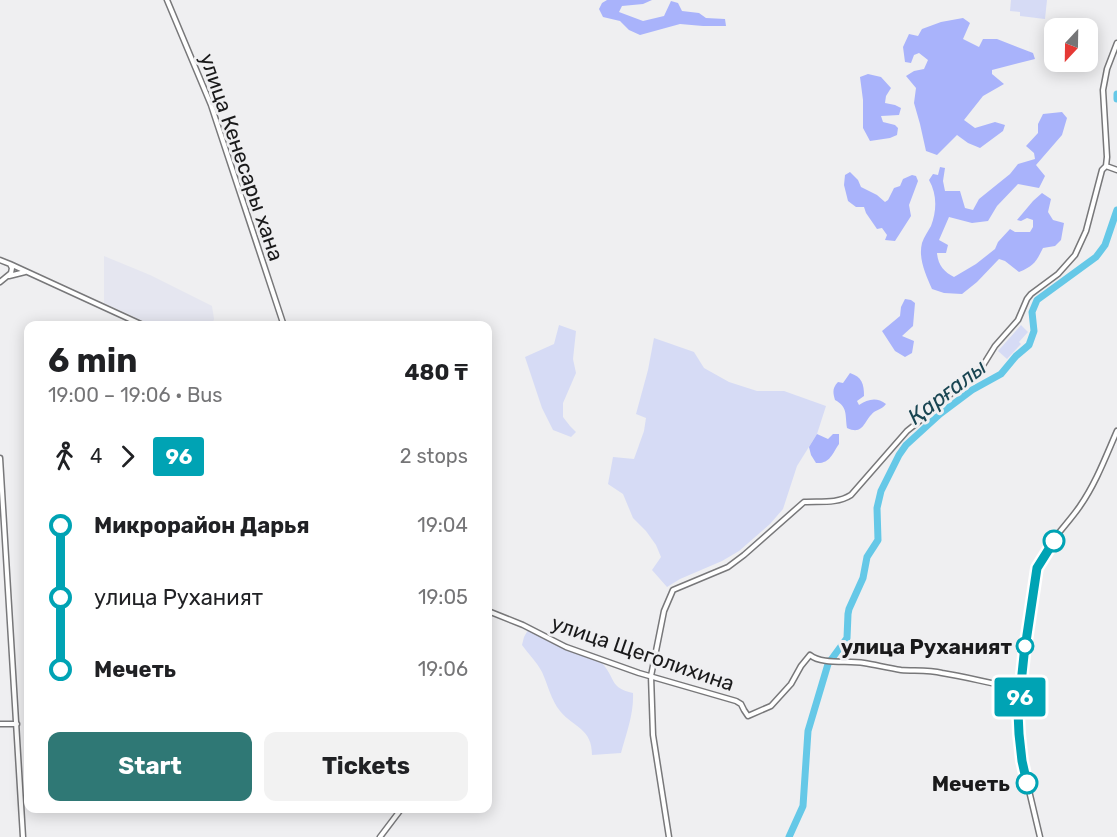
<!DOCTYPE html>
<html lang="en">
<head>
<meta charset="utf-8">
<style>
  :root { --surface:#fff; --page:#f2f2f2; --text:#202124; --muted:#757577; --accent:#2f7875 }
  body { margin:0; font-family:Rubik,sans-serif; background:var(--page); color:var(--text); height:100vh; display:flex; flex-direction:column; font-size:22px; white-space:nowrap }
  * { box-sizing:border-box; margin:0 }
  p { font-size:20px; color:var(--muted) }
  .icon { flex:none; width:33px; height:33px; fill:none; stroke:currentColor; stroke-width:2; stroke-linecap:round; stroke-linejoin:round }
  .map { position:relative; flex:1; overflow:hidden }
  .drawer { position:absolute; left:24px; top:321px; width:468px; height:492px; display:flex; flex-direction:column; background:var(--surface); border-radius:12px; box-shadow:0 3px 15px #0003 }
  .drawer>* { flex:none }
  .badge { padding:0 12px; border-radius:4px; font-size:21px; line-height:39px }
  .needle { width:39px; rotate:202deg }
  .buttons { position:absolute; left:1044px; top:18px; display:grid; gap:12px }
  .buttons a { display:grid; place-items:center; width:54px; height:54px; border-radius:12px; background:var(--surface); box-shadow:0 3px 15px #0003; font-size:30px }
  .map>.badge { position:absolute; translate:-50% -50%; box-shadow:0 0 0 3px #fff }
  .legs { display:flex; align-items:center; gap:9px; height:66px; padding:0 24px; font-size:20px }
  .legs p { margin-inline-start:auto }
  .summary { display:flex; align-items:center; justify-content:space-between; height:102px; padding:0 24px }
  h1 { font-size:33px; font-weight:700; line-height:45px }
  .action { display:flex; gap:12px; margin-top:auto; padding:12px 24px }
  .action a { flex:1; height:69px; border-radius:12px; background:var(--accent); color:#fff; font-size:24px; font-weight:700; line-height:69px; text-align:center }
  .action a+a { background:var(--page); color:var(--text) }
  ul { padding:0 24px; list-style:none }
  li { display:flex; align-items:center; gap:21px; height:72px; font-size:22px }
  li i { display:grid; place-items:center; width:9px; height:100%; margin:0 8px; background:currentColor }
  li i::after { content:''; width:15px; height:15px; margin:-8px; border:4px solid; border-radius:50%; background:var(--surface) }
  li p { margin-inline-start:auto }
  li:first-child i { background:linear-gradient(#0000 50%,currentColor 0) }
  li:last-child i { background:linear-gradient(currentColor 50%,#0000 0) }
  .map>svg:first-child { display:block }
  .built { fill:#e5e6f0 }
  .green { fill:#d6dbf5 }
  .forest { fill:#a9b3fb }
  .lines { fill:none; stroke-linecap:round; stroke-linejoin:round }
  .river { stroke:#65c8e7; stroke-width:7 }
  .tertiary-casing { stroke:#78787a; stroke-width:7 }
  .tertiary { stroke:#fff; stroke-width:4 }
  .line-1-casing { stroke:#fff; stroke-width:14 }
  .line-1 { stroke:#00a3b4; stroke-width:9 }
  .stop-1-dot { fill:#fff; stroke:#00a3b4; stroke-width:3 }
  .labels { text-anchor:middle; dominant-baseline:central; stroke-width:6; stroke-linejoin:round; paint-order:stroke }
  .street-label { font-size:21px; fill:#1a1a1b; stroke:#efeff1 }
  .stop-label { font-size:21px; font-weight:bold; fill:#1a1a1b; stroke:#efeff1; text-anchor:end }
  .water-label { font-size:22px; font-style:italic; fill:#194552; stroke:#efeff1 }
</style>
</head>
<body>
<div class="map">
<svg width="1117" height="837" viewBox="0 0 1117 837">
  <rect width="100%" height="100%" fill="#efeff1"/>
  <path class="built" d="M104,256L150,275L212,306L214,319L212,325H152L104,303Z"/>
  <path class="green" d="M1011,0H1047L1045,19L1020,16V12L1010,11Z
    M559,325L576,331L573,359L576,373L563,403V417L570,426L576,432L571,437L553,430L542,408L525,357L554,344Z
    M1021,325L1028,332L1019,342L1021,344L1007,359L998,351Z
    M654,338L694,352L704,368L729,382L757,391H784L826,406L817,434L797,466L783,509L770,524L739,551L722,561L680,579L667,587L652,570L661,557L656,545L646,531L633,518L623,494L608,484L613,457L634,459L644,431L646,418L636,414L648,370Z
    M528,630L603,664C616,680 610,688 633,693C634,714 626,734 621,753L592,755C592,728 574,728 560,711C551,700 548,685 542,672C537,662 529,655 522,645L524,637Z"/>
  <path class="forest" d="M607,0H652L643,4L622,6L619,12L643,21L664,16L671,1L678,3L682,11L699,13L706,18L725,19L726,26H703L680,24L640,35L629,30L620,21L603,17L599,9L602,3Z
    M963,18L970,23L963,39L979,47L983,39H997L1033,53L1035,59L992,70V74L1004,84L983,96L964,120L975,128L995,122L1005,125L1003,131L980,148L968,143L957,135L937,155L926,151L920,124L914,103L916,88L906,76L914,71L924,69L928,60L919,53L914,55L911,63L905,62L903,47L909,34L918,36L922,29L941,22Z
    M868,74L881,77L891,88L886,96L885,103L895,105L901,108L899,115L881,116L883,122L895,125L898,128L897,135L890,138L870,141L863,128V100L860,77Z
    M1062,112L1067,118L1062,135L1036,165L1045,176L1039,188L1018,184L997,206L988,221L972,223L949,217L939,240L948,245L946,253H937C938,265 944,272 954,277L976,264L995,249L998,242L1010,229L1015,232H1030L1033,227V220L1027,218L1021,221L1017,220L1033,201L1042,193L1051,199L1048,212L1053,220L1064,223L1061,240L1055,246L1043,248C1036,262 1034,266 1019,272L1005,261L999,259L977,282L962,294L944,293L932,289C926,275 918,259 922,243C924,237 928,231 931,226C937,210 937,194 929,180L933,174L938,175L940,167L945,168L943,181L945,191H960L965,208L973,210L979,199L1010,174L1018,164L1035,159L1034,153L1026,146L1038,133V124L1043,114Z
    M850,172L858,180L861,187L877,195L885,202L888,200L894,188L900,186L903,179L912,175L916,176L918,181L909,205L911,216L895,241L885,240L887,235L882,228L877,229L866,213L864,207H856L848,201L844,185L845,175Z
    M905,299L911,300L915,303L913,326L902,336L914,341L912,353L905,357L895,351L882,331L900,316L901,307Z
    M850,373C862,377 864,384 864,396L857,401L859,405C868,399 877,397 886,404C882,409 879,409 874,412C864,420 864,436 847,428C845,415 848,407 835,400C833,393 832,388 838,382L843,383Z
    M817,434L828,439L833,434H839V444C832,454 830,464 816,463L811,455L809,447Z"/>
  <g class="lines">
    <path class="river" d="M1117,94V99
      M789,837L803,806L808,731L828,664L847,638L848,614L849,609L863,578L867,557L878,540L877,508L881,491L899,455L906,445L940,414L972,390L1001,374L1016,356L1029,345L1034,331L1032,312L1037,300L1096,257L1105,245L1117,210"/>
    <defs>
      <path id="tertiary" d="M167,0L211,105L284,326
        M1106,166L1107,157L1103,90L1107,69L1117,43
        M1106,166L1117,170
        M0,260L10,264L12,268L11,273L0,282
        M10,264L145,326
        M9,276L25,272
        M0,458L23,837
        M488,611L523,625L566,647L639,673L736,701L741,704L744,710L748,716L771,706L791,684L801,666L810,655C822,665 848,660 864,663C876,665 888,668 901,670C914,671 929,670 942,673C969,677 994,685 1020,688
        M0,724H17
        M380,837L402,808
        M669,837L653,735L651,676L664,611L673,590L728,567L744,555L804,502C820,501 837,504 851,495L907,431L942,403L962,382L982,367L995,346L1018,320L1027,299L1031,294L1058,274L1075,255L1086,231L1102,170L1106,166
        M1040,837L1022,761L1019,733L1018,712L1024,655L1035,575C1040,549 1066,527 1080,506C1096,483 1106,456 1117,431"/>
    </defs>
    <use href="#tertiary" class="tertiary-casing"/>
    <use href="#tertiary" class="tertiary"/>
  </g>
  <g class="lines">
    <defs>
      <path id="line-1" d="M1027,783L1022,761L1019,734L1018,712L1024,655L1037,568L1054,541"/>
    </defs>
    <use href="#line-1" class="line-1-casing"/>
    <use href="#line-1" class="line-1"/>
  </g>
  <g class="stop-1-dot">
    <circle cx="1054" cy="541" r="10"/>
    <circle cx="1025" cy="646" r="8"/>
    <circle cx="1027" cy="783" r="10"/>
  </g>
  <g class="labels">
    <g class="street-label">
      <text transform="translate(242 157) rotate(71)">улица Кенесары хана</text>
      <text transform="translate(643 653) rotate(19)">улица Щеголихина</text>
    </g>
    <g class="stop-label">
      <text x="1012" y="646">улица Руханият</text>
      <text x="1010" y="783">Мечеть</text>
    </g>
    <g class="water-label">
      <text transform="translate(947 392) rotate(-37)">Қарғалы</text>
    </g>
  </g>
</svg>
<div class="buttons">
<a><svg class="needle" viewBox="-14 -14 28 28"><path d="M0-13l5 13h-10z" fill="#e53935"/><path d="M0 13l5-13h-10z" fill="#757577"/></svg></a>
</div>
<b class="badge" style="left:1020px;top:697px;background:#00a3b4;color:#fff">96</b>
<section class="drawer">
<div class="summary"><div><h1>6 min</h1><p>19:00 – 19:06 · Bus</p></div><b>480 ₸</b></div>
<div class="legs"><svg class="icon" aria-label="walk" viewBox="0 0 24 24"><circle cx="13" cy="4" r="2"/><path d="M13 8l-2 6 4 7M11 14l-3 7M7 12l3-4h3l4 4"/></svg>4<svg class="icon" aria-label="forward" viewBox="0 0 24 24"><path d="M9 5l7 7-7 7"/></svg><b class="badge" style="background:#00a3b4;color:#fff">96</b><p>2 stops</p></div>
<ul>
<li><i style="color:#00a3b4"></i><b>Микрорайон Дарья</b><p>19:04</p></li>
<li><i style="color:#00a3b4"></i><span>улица Руханият</span><p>19:05</p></li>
<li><i style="color:#00a3b4"></i><b>Мечеть</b><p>19:06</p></li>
</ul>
<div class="action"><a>Start</a><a>Tickets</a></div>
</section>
</div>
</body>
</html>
